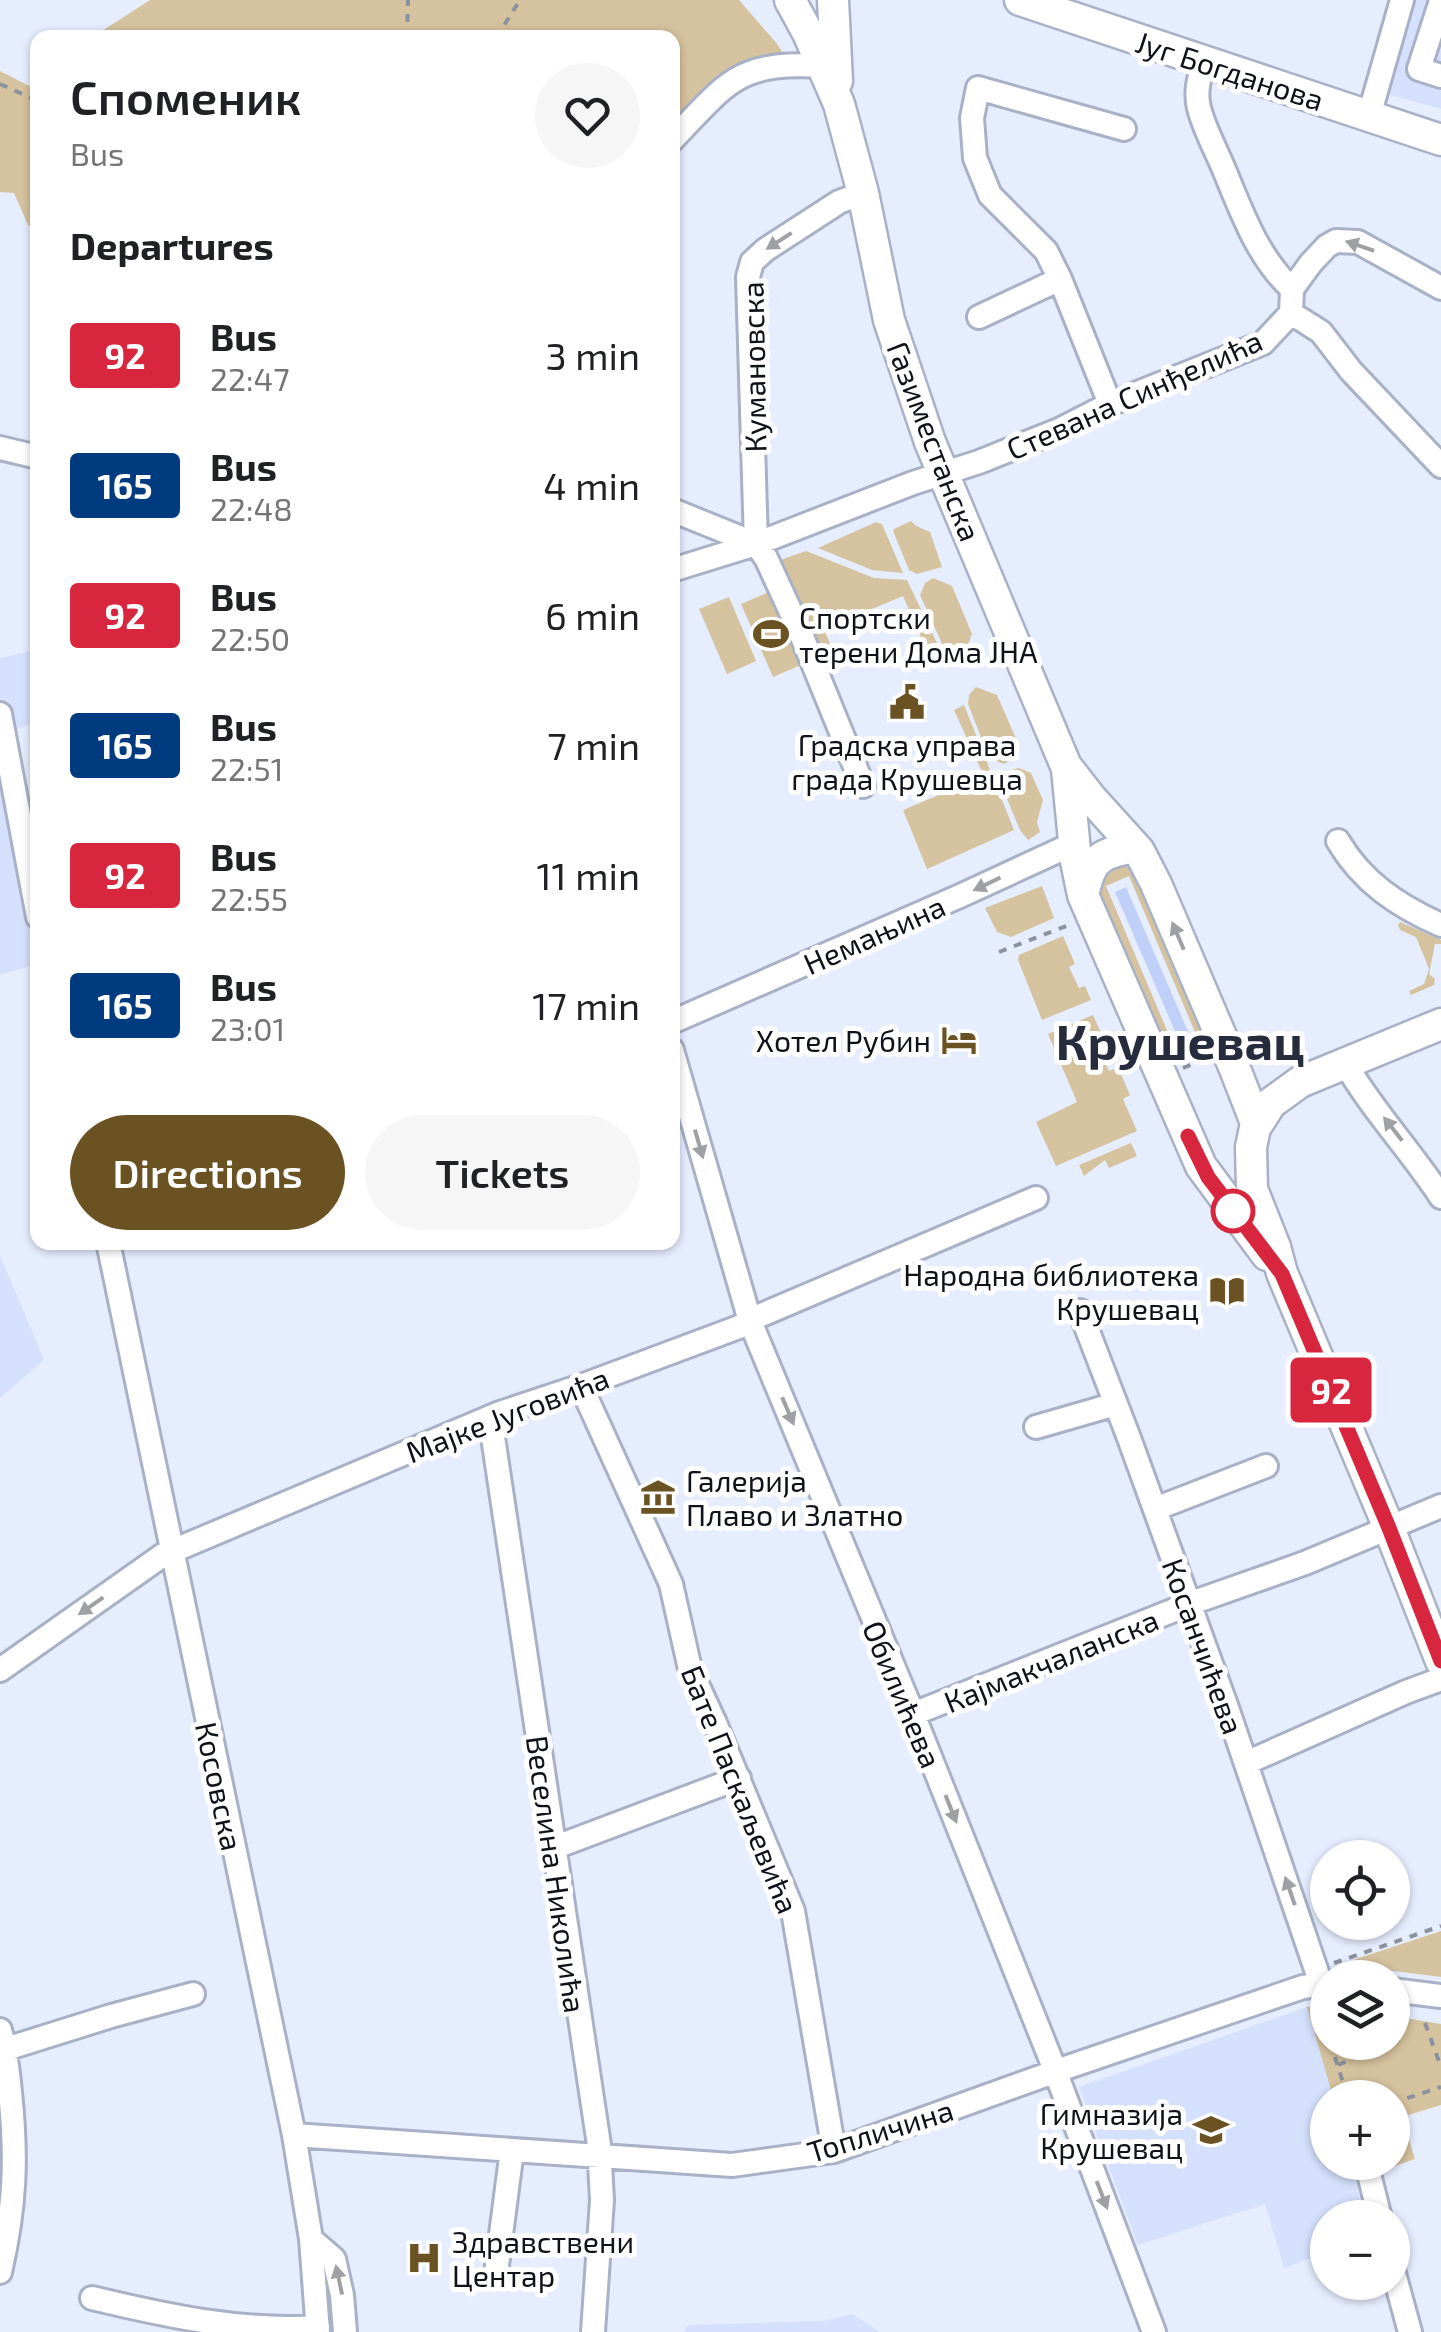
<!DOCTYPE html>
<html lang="en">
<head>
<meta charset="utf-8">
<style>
  :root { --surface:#fff; --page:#f6f6f6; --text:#202124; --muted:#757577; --accent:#6a5223 }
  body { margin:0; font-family:"Exo 2",sans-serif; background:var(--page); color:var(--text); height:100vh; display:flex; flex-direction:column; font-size:38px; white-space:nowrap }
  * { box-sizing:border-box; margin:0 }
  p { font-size:32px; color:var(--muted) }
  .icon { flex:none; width:55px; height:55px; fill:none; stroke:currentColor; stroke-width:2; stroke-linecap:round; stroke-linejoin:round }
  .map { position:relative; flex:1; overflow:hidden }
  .drawer { position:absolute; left:30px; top:30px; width:650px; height:1220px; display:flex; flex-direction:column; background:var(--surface); border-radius:20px; box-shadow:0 2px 8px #0004 }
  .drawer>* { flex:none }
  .badge { padding:0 20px; border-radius:8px; font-size:35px; line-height:65px }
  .fabs { position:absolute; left:1310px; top:1840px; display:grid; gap:20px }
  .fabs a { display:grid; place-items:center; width:100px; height:100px; border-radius:50%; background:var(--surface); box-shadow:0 2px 8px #0004; font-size:50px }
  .map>.badge { position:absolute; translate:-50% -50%; box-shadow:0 0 0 5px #fff }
  h2 { padding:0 40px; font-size:38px; line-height:90px }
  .round { display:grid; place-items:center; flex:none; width:105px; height:105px; border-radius:52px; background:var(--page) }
  .head { display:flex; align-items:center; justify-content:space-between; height:170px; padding:0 40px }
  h1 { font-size:48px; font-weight:600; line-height:75px }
  .action { display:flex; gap:20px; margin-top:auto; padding:20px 40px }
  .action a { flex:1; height:115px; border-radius:60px; background:var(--accent); color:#fff; font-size:40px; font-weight:600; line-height:115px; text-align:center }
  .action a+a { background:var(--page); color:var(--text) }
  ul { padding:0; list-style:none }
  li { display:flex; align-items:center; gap:30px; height:130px; padding:0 40px }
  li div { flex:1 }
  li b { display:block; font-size:38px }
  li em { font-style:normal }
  li .badge { min-width:110px; font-weight:700; text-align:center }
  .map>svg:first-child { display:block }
  .built { fill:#d5e0fc }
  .green { fill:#d5c29e }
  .water { fill:#bfcff8 }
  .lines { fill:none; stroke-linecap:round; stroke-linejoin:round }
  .minor-casing { stroke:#a9b1c6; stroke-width:28 }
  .major-casing { stroke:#a9b1c6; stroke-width:35 }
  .path { stroke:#8c919e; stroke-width:4; stroke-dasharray:8 8; stroke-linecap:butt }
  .minor { stroke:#fff; stroke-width:22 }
  .major { stroke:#fff; stroke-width:30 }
  .oneway { fill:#9fa0a3 }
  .line-casing { stroke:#fff; stroke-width:22 }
  .line { stroke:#d7263d; stroke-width:15 }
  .stop-dot { fill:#fff; stroke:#d7263d; stroke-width:5 }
  .labels { text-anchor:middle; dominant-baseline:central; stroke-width:10; stroke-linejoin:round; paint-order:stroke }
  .street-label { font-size:30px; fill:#0f1219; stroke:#fff }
  .poi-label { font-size:30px; fill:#0f1219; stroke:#fff; text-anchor:start }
  .town-label { font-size:50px; font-weight:bold; fill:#262c3c; stroke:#fff }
</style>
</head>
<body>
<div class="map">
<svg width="1441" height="2332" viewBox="0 0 1441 2332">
  <rect width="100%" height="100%" fill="#e6edfe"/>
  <path class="built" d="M1410,0H1441V109L1385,93Z
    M37,650V722L4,734L35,906L37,964L0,975V658Z
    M0,1255L44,1360L0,1398Z
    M1307,2007L1336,2097L1328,2098V2162L1351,2163L1364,2217L1328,2218L1327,2252L1284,2268L1265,2204L1138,2245L1079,2087Z
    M852,2314L880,2332H684L688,2325L824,2321Z"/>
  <path class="green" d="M150,0H739L778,45L789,64L763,67L673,140L672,38H91Z
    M0,71L37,90V231L28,225L14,193L0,192Z
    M911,521L916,526L930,532L942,567L917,574L909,570L893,531L894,529Z
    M876,522L882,524L903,573L872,570L818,548Z
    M806,551L874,578L907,580L946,662L934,667L903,596L824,629L839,666L817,675L769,564Z
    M933,578L952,586L972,634L965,652L954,657L945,650L920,595L925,583Z
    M769,592L801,665L773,677L741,604Z
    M729,597L756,661L727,674L699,609Z
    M976,687L997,695L1018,743L1012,759L1004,764L994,760L988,755L968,704L969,695Z
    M964,705L1014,830L927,869L903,810L984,776L954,710Z
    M1019,768L1031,773L1043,800L1037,822L1040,832L1028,840L1020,830L1000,782L1003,772Z
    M1128,862L1136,869L1209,1041L1200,1044L1129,876L1106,886L1177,1054L1168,1057L1096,891L1100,865Z
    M1042,886L1054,918L1011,937L997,932L985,908Z
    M1400,922L1441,940V944H1435L1429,974L1435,979L1434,985L1411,995L1409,991L1424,984L1429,969L1416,937L1400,930L1398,925Z
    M1063,936L1075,964L1069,967L1079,988L1085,986L1091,1000L1042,1020L1018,960L1019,955Z
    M1093,1015L1104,1040L1097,1044L1109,1071L1118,1067L1130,1095L1123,1099L1137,1131L1056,1166L1036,1122L1077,1102L1048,1034Z
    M1131,1143L1137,1156L1109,1168L1105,1160L1084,1176L1079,1165Z
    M1441,1931V1977L1362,1967L1353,1960Z
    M1307,2007L1327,2008L1328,2042H1392L1393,2016L1441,2024V2105L1402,2117L1415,2159L1354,2180L1350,2163L1392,2162V2098L1333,2097Z"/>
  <path class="water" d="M1126,887L1189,1034L1178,1038L1115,892Z"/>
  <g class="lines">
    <defs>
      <path id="minor" d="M1440,4L1419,69L1441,76
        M1204,62C1199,78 1195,92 1199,108C1204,128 1215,148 1223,167C1241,210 1257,257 1292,289
        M1369,116L1402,0
        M672,140C728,82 737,61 823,66
        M1291,313L1321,332L1351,371L1441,466
        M979,317L1060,279
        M1110,404L1060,279L1046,251L990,195L975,158L972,118L978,88L1124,129
        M0,448L38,457
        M672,510L756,544L766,558L801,634L863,786
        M756,544L748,277L752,262L765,250L839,202L863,193
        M672,570L756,544L913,483L979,462L1059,430L1110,404L1263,343L1291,313L1292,289L1311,263L1327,246L1336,241L1358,242L1441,288
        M0,714L38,917
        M1338,841C1362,882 1398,906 1441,925
        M672,1022L960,896L1075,843
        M672,1050L750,1321L913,1714L1051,2060L1154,2332
        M1345,1063C1372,1110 1411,1151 1441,1197
        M108,1242L294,2135L311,2239L318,2332
        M1080,1311L1129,1438L1226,1705L1321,1984
        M581,1386L671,1584L690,1669L715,1723L793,1911L834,2151
        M490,1417L599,2145L602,2200L593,2332
        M1036,1427L1116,1404
        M1155,1509L1266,1466
        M0,1670L163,1555L500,1413L581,1386L739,1327L759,1316L1036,1198
        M913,1714L1197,1601L1305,1563L1441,1506
        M1246,1763L1406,1692L1441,1679
        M553,1848L739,1778
        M1392,1990L1441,1996
        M0,2030C6,2051 8,2071 10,2092C17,2158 15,2207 0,2272
        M6,2049L111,2016L193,1994
        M294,2135L732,2165L834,2151L1065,2068L1303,1987L1328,1984
        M1366,2162L1380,2218
        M311,2239L334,2259L342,2295L345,2332
        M1392,2266L1410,2332
        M496,2273L512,2150
        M92,2298C167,2316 241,2332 318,2327"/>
      <path id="major" d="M790,0L808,33L839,104L863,193L889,320L930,442L1066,766L1091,798L1139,851L1156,884L1235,1069L1256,1123L1251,1147L1252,1189L1275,1247L1282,1273L1389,1528L1441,1661
        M833,0L837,81
        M1020,0L1441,140
        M1067,769L1076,861L1083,895L1201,1166L1267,1255
        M1083,895C1090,866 1094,855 1125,849
        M1255,1128L1271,1103L1300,1082L1441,1024"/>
    </defs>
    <use href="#minor" class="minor-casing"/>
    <use href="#major" class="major-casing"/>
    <path class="path" d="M407,38L408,0
      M496,38L520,0
      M0,84L38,101
      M999,952L1069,925
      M1183,1068L1206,1058
      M1334,1963L1441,1926
      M1322,2018L1328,2034
      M1425,2023L1441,2067
      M1330,2042L1348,2098
      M1392,2042L1400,2039V2020
      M1338,2065L1391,2042
      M1392,2103L1441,2087"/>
    <use href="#minor" class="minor"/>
    <use href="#major" class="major"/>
  </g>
  <defs><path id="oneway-solid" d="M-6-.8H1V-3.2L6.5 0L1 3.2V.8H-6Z" transform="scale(2.5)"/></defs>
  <g class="oneway">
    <use href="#oneway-solid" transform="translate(779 241) rotate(147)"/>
    <use href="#oneway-solid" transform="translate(1360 246) rotate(-161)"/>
    <use href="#oneway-solid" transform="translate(987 884) rotate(154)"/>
    <use href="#oneway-solid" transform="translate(1178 936) rotate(-113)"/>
    <use href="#oneway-solid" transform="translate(1393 1129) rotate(-128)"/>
    <use href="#oneway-solid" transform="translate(699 1144) rotate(74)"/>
    <use href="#oneway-solid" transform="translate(788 1411) rotate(67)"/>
    <use href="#oneway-solid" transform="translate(91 1606) rotate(145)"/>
    <use href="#oneway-solid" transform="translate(951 1809) rotate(68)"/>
    <use href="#oneway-solid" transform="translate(1290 1891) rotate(-109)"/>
    <use href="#oneway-solid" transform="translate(1102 2195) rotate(69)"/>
    <use href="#oneway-solid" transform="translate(339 2280) rotate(-102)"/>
  </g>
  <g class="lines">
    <defs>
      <path id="line" d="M1188,1136L1208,1177L1282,1274L1389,1528L1441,1661"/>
    </defs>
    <use href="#line" class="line-casing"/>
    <use href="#line" class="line"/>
  </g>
  <defs>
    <symbol id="stadium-bare" viewBox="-9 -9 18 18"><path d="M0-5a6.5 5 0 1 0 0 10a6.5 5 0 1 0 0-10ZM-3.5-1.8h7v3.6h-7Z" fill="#6a5223" stroke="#fff" stroke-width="2.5" paint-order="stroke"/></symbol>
    <symbol id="civic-bare" viewBox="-9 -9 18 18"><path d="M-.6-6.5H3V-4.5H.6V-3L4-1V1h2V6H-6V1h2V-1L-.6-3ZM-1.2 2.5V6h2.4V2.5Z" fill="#6a5223" stroke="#fff" stroke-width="2.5" paint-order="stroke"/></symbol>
    <symbol id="hotel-bare" viewBox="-9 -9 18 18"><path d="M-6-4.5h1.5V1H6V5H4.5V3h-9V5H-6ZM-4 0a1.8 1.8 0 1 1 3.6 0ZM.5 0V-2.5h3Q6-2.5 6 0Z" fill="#6a5223" stroke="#fff" stroke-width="2.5" paint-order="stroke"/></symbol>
    <symbol id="library-bare" viewBox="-9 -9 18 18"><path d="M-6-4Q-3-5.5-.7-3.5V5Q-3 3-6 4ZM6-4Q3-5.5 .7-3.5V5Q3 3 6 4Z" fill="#6a5223" stroke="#fff" stroke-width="2.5" paint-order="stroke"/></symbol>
    <symbol id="museum-bare" viewBox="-9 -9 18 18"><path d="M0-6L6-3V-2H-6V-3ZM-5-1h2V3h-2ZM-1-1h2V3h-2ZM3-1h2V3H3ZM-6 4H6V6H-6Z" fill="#6a5223" stroke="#fff" stroke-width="2.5" paint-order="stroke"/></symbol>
    <symbol id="school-bare" viewBox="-9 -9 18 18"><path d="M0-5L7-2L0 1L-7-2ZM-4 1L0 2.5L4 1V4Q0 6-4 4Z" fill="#6a5223" stroke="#fff" stroke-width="2.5" paint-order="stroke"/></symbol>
    <symbol id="hospital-bare" viewBox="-9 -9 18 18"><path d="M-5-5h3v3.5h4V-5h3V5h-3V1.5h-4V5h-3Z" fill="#6a5223" stroke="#fff" stroke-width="2.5" paint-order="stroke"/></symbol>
  </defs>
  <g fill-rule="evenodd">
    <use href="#stadium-bare" x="746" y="609" width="50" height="50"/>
    <use href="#civic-bare" x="882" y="677" width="50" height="50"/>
    <use href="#hotel-bare" x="934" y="1015" width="50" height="50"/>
    <use href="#library-bare" x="1202" y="1266" width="50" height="50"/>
    <use href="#museum-bare" x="633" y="1472" width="50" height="50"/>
    <use href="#school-bare" x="1186" y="2105" width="50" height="50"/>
    <use href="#hospital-bare" x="399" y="2233" width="50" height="50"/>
  </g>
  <circle class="stop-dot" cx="1233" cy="1211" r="20"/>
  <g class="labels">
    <g class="street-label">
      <text transform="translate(1230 70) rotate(18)">Југ Богданова</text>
      <text transform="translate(753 367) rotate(-91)">Кумановска</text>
      <text transform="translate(1134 394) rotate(-24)">Стевана Синђелића</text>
      <text transform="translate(935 441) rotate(69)">Газиместанска</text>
      <text transform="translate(874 934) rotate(-24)">Немањина</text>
      <text transform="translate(507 1414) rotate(-21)">Мајке Југовића</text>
      <text transform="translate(1204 1646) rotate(70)">Косанчићева</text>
      <text transform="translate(1051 1660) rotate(-22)">Кајмакчаланска</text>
      <text transform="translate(903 1694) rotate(67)">Обилићева</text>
      <text transform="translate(220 1786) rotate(78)">Косовска</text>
      <text transform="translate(741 1789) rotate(68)">Бате Паскаљевића</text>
      <text transform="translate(557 1874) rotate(82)">Веселина Николића</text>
      <text transform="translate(880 2130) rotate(-17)">Топличина</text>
    </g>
    <g class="poi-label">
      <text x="799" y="617">Спортски<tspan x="799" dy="34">терени Дома ЈНА</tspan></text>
      <text x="907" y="744" text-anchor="middle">Градска управа<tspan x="907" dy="34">града Крушевца</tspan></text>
      <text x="931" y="1040" text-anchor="end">Хотел Рубин</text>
      <text x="1199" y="1274" text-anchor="end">Народна библиотека<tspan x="1199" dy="34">Крушевац</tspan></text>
      <text x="686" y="1480">Галерија<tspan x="686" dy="34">Плаво и Златно</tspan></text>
      <text x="1183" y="2113" text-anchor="end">Гимназија<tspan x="1183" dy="34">Крушевац</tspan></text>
      <text x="452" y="2241">Здравствени<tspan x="452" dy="34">Центар</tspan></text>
    </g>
    <g class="town-label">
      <text x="1180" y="1040">Крушевац</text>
    </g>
  </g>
</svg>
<div class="fabs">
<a><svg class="icon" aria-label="locate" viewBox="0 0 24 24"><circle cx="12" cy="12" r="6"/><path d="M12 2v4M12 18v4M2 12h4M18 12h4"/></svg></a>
<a><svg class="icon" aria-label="layers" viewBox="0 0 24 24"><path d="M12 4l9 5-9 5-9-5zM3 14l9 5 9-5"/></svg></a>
<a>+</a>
<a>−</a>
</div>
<b class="badge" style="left:1331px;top:1390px;background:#d7263d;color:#fff">92</b>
<section class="drawer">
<div class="head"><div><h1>Споменик</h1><p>Bus</p></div><a class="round"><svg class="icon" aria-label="heart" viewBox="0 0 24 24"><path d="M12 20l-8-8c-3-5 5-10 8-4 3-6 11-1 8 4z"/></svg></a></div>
<h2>Departures</h2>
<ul>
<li><span class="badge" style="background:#d7263d;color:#fff">92</span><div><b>Bus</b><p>22:47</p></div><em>3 min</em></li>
<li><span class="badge" style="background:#003b80;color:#fff">165</span><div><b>Bus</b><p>22:48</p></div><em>4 min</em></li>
<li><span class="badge" style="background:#d7263d;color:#fff">92</span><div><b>Bus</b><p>22:50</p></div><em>6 min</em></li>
<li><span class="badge" style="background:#003b80;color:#fff">165</span><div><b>Bus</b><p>22:51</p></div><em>7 min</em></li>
<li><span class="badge" style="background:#d7263d;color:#fff">92</span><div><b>Bus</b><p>22:55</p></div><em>11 min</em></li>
<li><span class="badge" style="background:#003b80;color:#fff">165</span><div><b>Bus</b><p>23:01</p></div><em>17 min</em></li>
</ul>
<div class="action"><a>Directions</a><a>Tickets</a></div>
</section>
</div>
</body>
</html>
